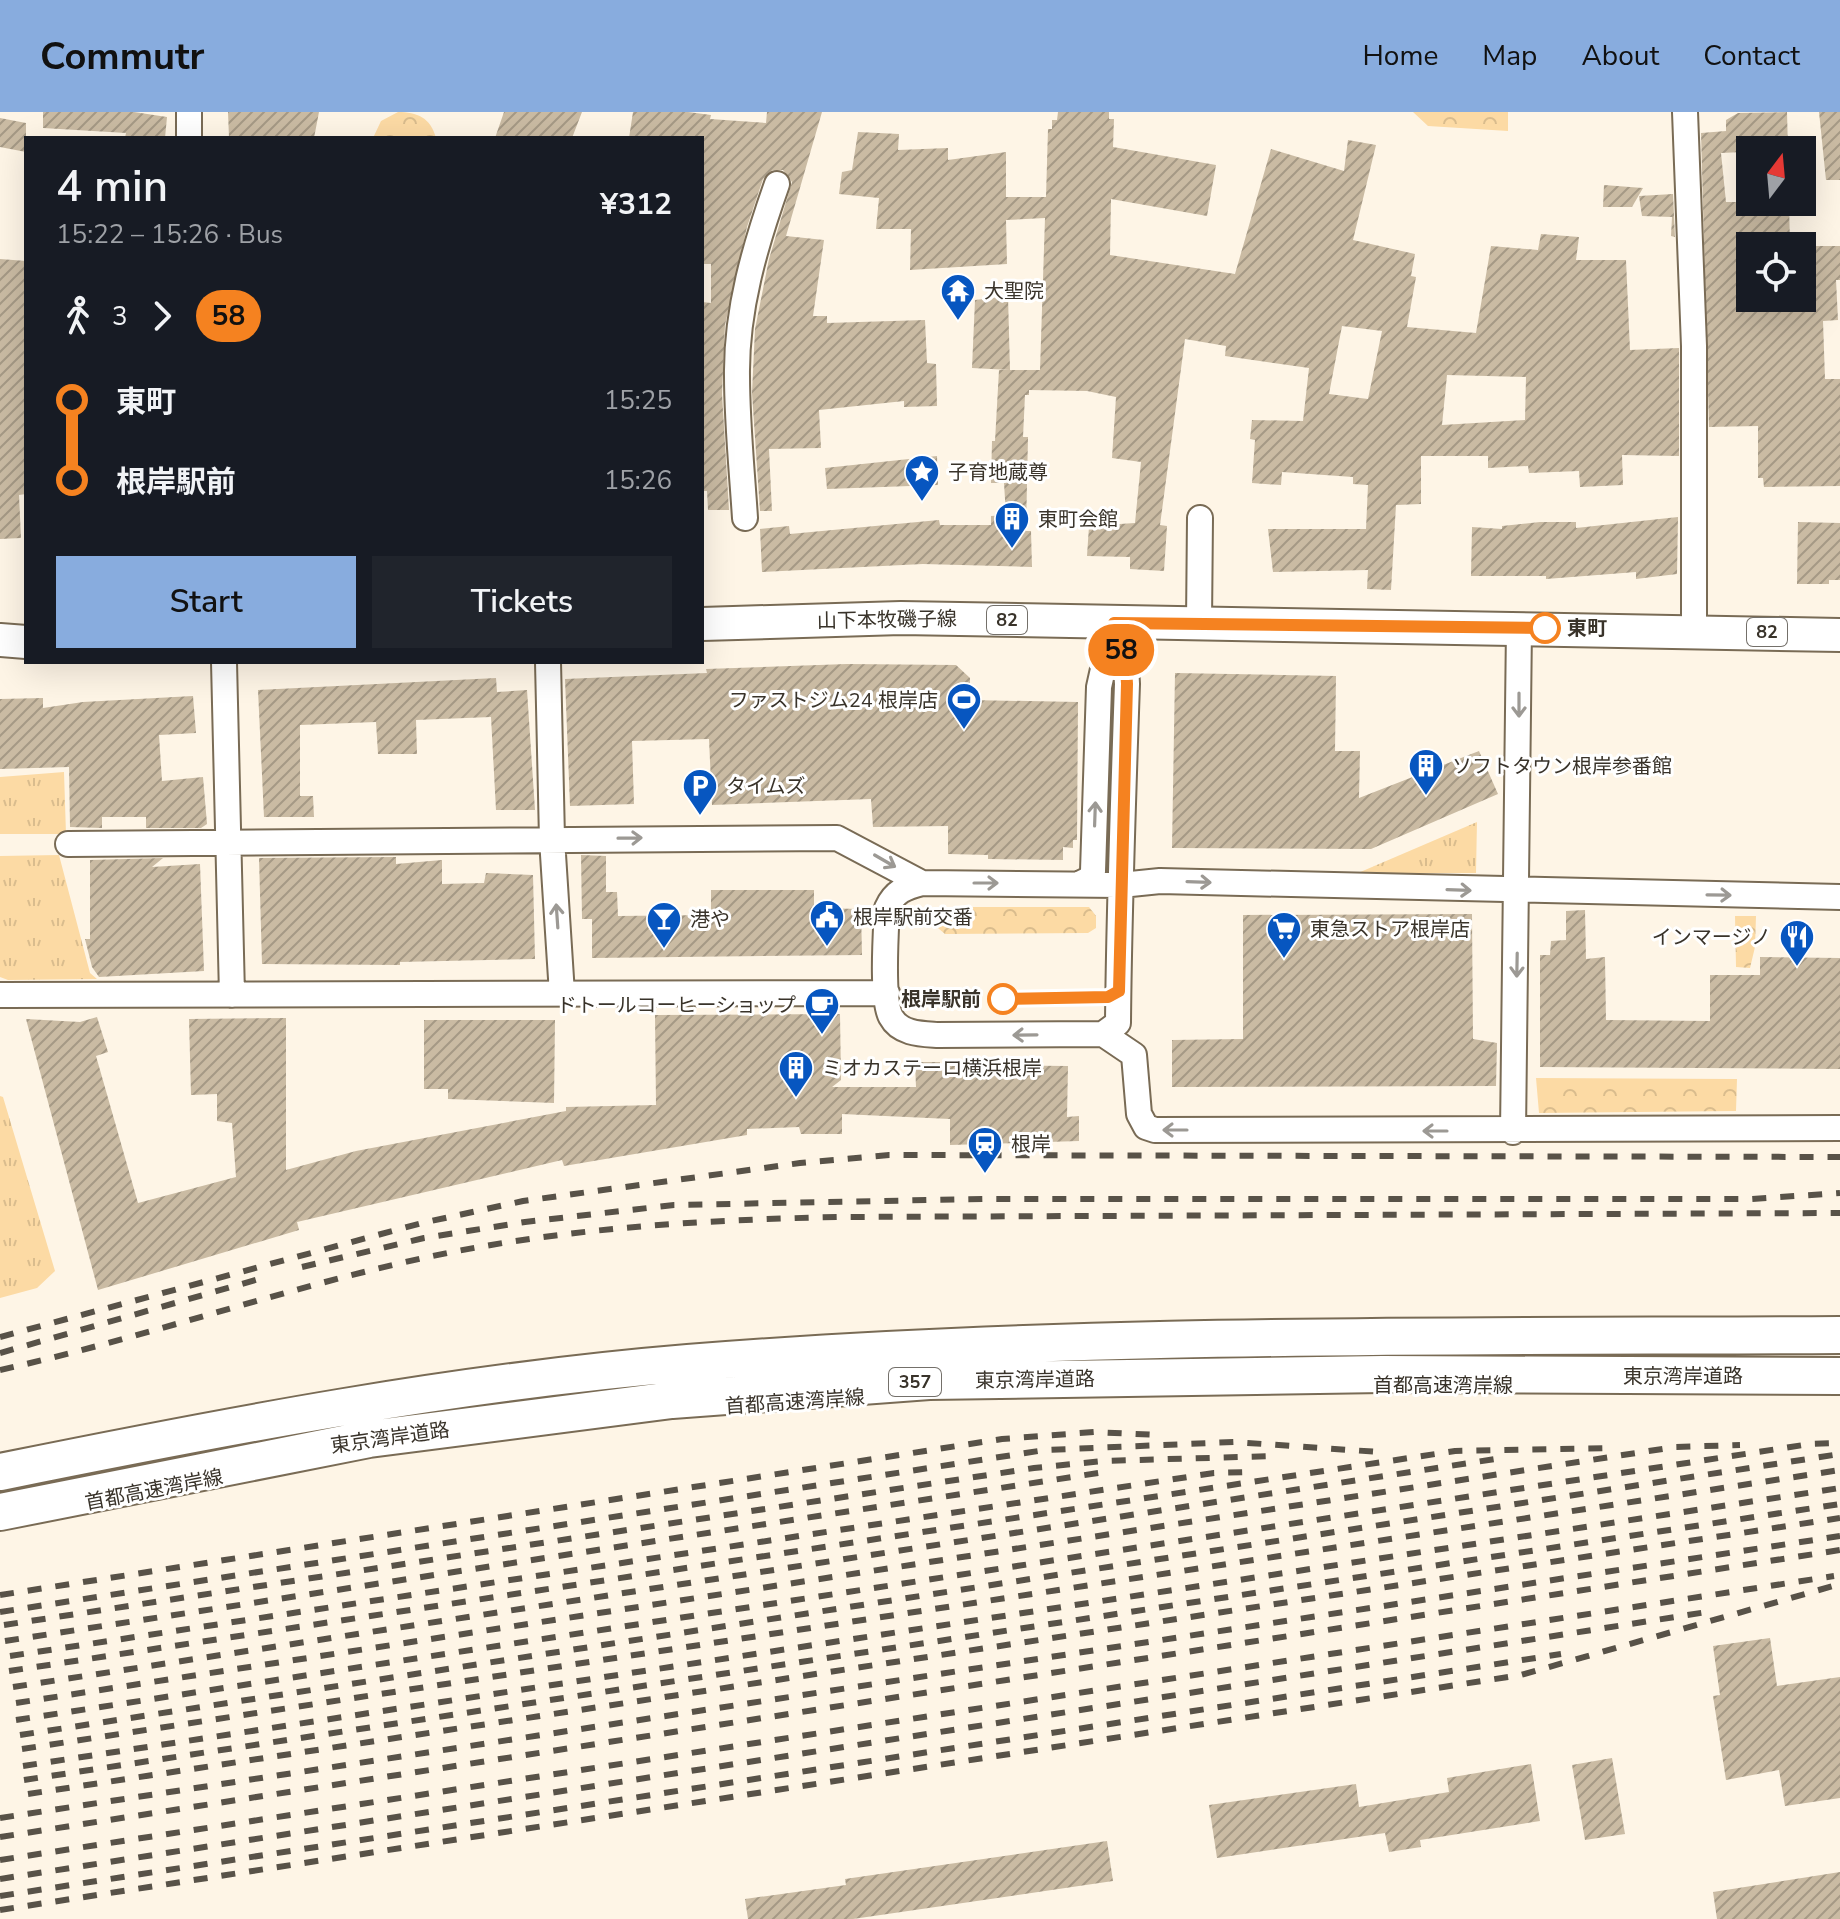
<!DOCTYPE html>
<html lang="en">
<head>
<meta charset="utf-8">
<style>
  :root { --surface:#171b24; --page:#20242c; --text:#f1f3f6; --muted:#9ea1a6; --accent:#88acde }
  body { margin:0; font-family:"Nunito Sans","Noto Sans JP",sans-serif; background:var(--page); color:var(--text); height:100vh; display:flex; flex-direction:column; font-size:30px; white-space:nowrap }
  * { box-sizing:border-box; margin:0 }
  p { font-size:26px; color:var(--muted) }
  .icon { flex:none; width:44px; height:44px; fill:none; stroke:currentColor; stroke-width:2; stroke-linecap:round; stroke-linejoin:round }
  .map { position:relative; flex:1; overflow:hidden }
  .drawer { position:absolute; left:24px; top:24px; width:680px; height:528px; display:flex; flex-direction:column; background:var(--surface); border-radius:0px; box-shadow:0 8px 32px #0002 }
  .drawer>* { flex:none }
  .badge { padding:0 16px; border-radius:26px; font-size:28px; line-height:52px }
  .needle { width:52px; rotate:16deg }
  .fabs { position:absolute; left:1736px; top:24px; display:grid; gap:16px }
  .fabs a { display:grid; place-items:center; width:80px; height:80px; border-radius:0px; background:var(--surface); box-shadow:0 8px 32px #0002; font-size:40px }
  .map>.badge { position:absolute; translate:-50% -50%; box-shadow:0 0 0 4px #fff }
  .legs { display:flex; align-items:center; gap:12px; height:88px; padding:0 32px; font-size:26px }
  .legs p { margin-inline-start:auto }
  .summary { display:flex; align-items:center; justify-content:space-between; height:136px; padding:0 32px }
  h1 { font-size:44px; font-weight:600; line-height:60px }
  .button { display:flex; gap:16px; margin-top:auto; padding:16px 32px }
  .button a { flex:1; height:92px; border-radius:0px; background:var(--accent); color:#111; font-size:32px; font-weight:600; line-height:92px; text-align:center }
  .button a+a { background:var(--page); color:var(--text) }
  ul { padding:0 32px; list-style:none }
  li { display:flex; align-items:center; gap:28px; height:80px; font-size:30px }
  li i { display:grid; place-items:center; width:12px; height:100%; margin:0 10px; background:currentColor }
  li i::after { content:''; width:20px; height:20px; margin:-10px; border:6px solid; border-radius:50%; background:var(--surface) }
  li p { margin-inline-start:auto }
  li:first-child i { background:linear-gradient(#0000 50%,currentColor 0) }
  li:last-child i { background:linear-gradient(currentColor 50%,#0000 0) }
  header { display:flex; align-items:center; gap:48px; box-sizing:border-box; height:112px; padding:0 40px; background:var(--accent); color:#111 }
  header strong { font-size:38px }
  nav { display:flex; gap:44px; margin-inline-start:auto; font-size:28px }
  .map>svg:first-child { display:block }
  .grass { fill:url(#grass-tufts) }
  .forest { fill:url(#forest-crowns) }
  .building { fill:url(#building-hatch); fill-rule:evenodd }
  .lines { fill:none; stroke-linecap:round; stroke-linejoin:round }
  .minor-casing { stroke:#796b55; stroke-width:28 }
  .major-casing { stroke:#796b55; stroke-width:36 }
  .highway-casing { stroke:#796b55; stroke-width:40 }
  .minor { stroke:#fff; stroke-width:24 }
  .major { stroke:#fff; stroke-width:32 }
  .highway { stroke:#fff; stroke-width:36 }
  .rail { stroke:#585248; stroke-width:6; stroke-dasharray:14 14; stroke-linecap:butt }
  .oneway { stroke:#9c9994 }
  .line-1-casing { stroke:#fff; stroke-width:18 }
  .line-1 { stroke:#f58220; stroke-width:12 }
  .stop-1-dot { fill:#fff; stroke:#f58220; stroke-width:4 }
  .labels { text-anchor:middle; dominant-baseline:central; stroke-width:6; stroke-linejoin:round; paint-order:stroke }
  .shield { fill:#fff; stroke:#74706a; stroke-width:2 }
  .shield-label { font-size:18px; font-weight:bold; fill:#39332a }
  .poi-label { font-size:20px; fill:#39332a; stroke:#fff; text-anchor:start }
  .street-label { font-size:20px; fill:#39332a; stroke:#fff }
  .stop-label { font-size:20px; font-weight:bold; fill:#39332a; stroke:#fff; text-anchor:start }
</style>
</head>
<body>
<header>
<strong>Commutr</strong>
<nav><a>Home</a><a>Map</a><a>About</a><a>Contact</a></nav>
</header>
<div class="map">
<svg width="1840" height="1807" viewBox="0 0 1840 1807">
  <defs>
    <pattern id="grass-tufts" width="24" height="20" patternUnits="userSpaceOnUse" patternTransform="scale(2)"><rect width="24" height="20" fill="#fcdaa4"/><path d="M3 7l-1-3M5 7V3M7 7l1-3M15 17l-1-3M17 17v-4M19 17l1-3" fill="none" stroke="#d9bc8d"/></pattern>
    <pattern id="forest-crowns" width="20" height="18" patternUnits="userSpaceOnUse" patternTransform="scale(2)"><rect width="20" height="18" fill="#fcdaa4"/><path d="M2 6a3 3 0 1 1 6 0M12 15a3 3 0 1 1 6 0" fill="none" stroke="#d9bc8d"/></pattern>
    <pattern id="building-hatch" width="6" height="6" patternUnits="userSpaceOnUse" patternTransform="scale(2)"><rect width="6" height="6" fill="#cabba3"/><path d="M-1 1l2-2M0 6l6-6M5 7l2-2" fill="none" stroke="#a59985"/></pattern>
  </defs>
  <rect width="100%" height="100%" fill="#fef5e6"/>
  <path class="grass" d="M64,660L66,722H0V665Z
    M1477,709L1476,761H1358L1477,710Z
    M59,743L90,861L97,867L8,868L0,865V744Z
    M0,984L3,985L55,1159L37,1176L0,1186Z"/>
  <path class="forest" d="M398,0C417,0 431,6 436,26H373L381,9Z
    M1413,0H1508V19L1428,14Z
    M949,795H1089L1096,804V816L1088,821L945,822L938,816L937,806Z
    M1735,804H1756L1755,835L1750,856L1736,855Z
    M1536,966L1737,967L1736,999L1539,1001Z"/>
  <path class="building" d="M43,0H134L167,5L165,26H125L126,21L43,16Z
    M228,0H319L314,26H229Z
    M504,0H582L572,26H495Z
    M633,0H688L711,3L710,7L766,11L767,0H822L786,124L824,128L813,204H827V211L925,208L927,251L936,252L937,294L904,295V289L819,298L821,336L769,337L772,399H760L752,281L755,217L769,147L792,70L783,58H773L763,67L747,115L725,213L722,282L729,398H708L707,379H702V190L711,191V152H704L702,26H629Z
    M1058,0H1109V7H1114L1113,35L1216,53L1207,104L1111,87L1110,143L1235,162L1271,37L1344,59L1348,28L1376,33L1353,128L1415,142L1411,164L1416,165L1407,215L1476,221L1491,134L1538,138L1541,122L1579,125L1576,148H1626L1630,238L1679,236V344L1622,343L1623,373L1580,375L1579,359L1529,361L1528,354L1488,356V344H1421V392L1396,393L1391,478L1367,477L1368,458L1273,460L1268,417H1366L1368,373L1353,372V365L1282,360L1281,373L1252,371L1255,328L1250,327L1252,308L1303,309L1309,256L1225,244L1226,234L1185,227L1160,413L1167,414L1164,459L1130,457V445L1087,444L1089,414L1135,411L1141,350L1112,346L1116,285L1087,279L1029,278V283H1025L1023,325H1028L1026,419H1031L1032,455L923,452L762,460L760,417L789,414L790,422L939,408L940,413H991V404L1006,403L1004,371H991L992,329H995L999,258H1040L1045,106L1006,108L1007,152L910,158L911,117H876L879,86L839,82L842,60L852,58L858,20L899,22L898,38L948,36V48L1006,40V85H1046L1048,17H1052V8H1057ZM1342,214L1382,219L1368,287L1329,282ZM1447,263L1526,265L1525,308L1442,313Z
    M1787,0L1788,38L1721,41L1726,90H1789L1790,134H1750V186H1802V134H1840V168H1836L1838,208L1823,209L1825,267H1840V374L1764,375L1763,366H1758V314L1709,315L1701,21L1726,19V8L1738,1Z
    M1819,0H1840V68H1826Z
    M0,6L26,11V40L0,35Z
    M1604,73L1643,76L1632,95H1603Z
    M1673,82L1675,125L1671,124L1672,105L1642,104L1639,84Z
    M0,147L26,149V382L19,383L21,426L0,427Z
    M1008,184L1010,258L972,256L975,188Z
    M937,344L938,373L827,377L825,356Z
    M1678,405L1677,462L1636,467V460L1546,467V464H1471L1472,415L1502,417V414L1540,410H1576V416Z
    M1798,410L1840,411V468H1829V472H1797Z
    M847,552L956,553L970,566V588L1078,590L1077,728H1073V736L1063,735V748L988,747V743L948,742V714L873,715L871,687L712,693L709,627L632,629L634,692L570,694L565,567L707,561L706,557Z
    M1175,561L1336,564L1335,639H1360L1359,686L1479,639L1498,682L1371,737L1172,736Z
    M496,566L497,580L527,578L535,698H496L491,605L416,608L417,642H378L376,610L300,613V684H313L314,705H264L258,578Z
    M193,584L196,621L159,623L162,669L203,665L207,712L201,716H146V705H102V716L70,715L69,655L0,657V587L43,586V596L83,590Z
    M581,743L606,744V780H617L618,804L711,803V778H814V796L861,797L862,843L592,846V807H582Z
    M396,745V752L442,748V772L484,771L486,761L533,763L535,847L400,850V853L262,852L259,746Z
    M163,746L152,755L200,752L204,859L99,865L92,855L85,827H90V748Z
    M1585,798L1586,847L1605,845L1606,908L1710,909V863H1760V845L1840,846V957L1540,955V843H1550L1551,829L1566,828V799Z
    M1472,802L1473,927L1497,931L1496,974L1172,975V928L1243,927V803Z
    M840,902L841,968L832,975H916L915,950H940V953L1068,954L1067,1005L1079,1004V1029L950,1033V1007L842,1002V1022H801L799,1015L747,1017V1023L564,1054L562,1048L297,1110L299,1118L98,1178L26,907L80,910L97,905L108,940L96,944L138,1091L236,1065L232,1011L217,1009V982L191,983L189,907L286,906V1058L356,1039L566,999V995L656,993L655,903Z
    M424,908H555L554,991L448,987V977H424Z
    M1770,1526L1777,1574L1840,1565V1686L1785,1694L1779,1658L1726,1668L1713,1584L1720,1583L1713,1534Z
    M1612,1646L1625,1722L1585,1728L1572,1653Z
    M1531,1652L1540,1709L1420,1728L1421,1735L1389,1740L1385,1721L1217,1746L1209,1693L1356,1672L1359,1695L1449,1680L1447,1666Z
    M1107,1729L1113,1769L853,1807H748L745,1787L846,1773L845,1767Z
    M1840,1760V1807H1717L1713,1780Z"/>
  <g class="lines">
    <defs>
      <path id="minor" d="M1685,0L1694,234V518
        M189,26V0
        M745,406C742,359 737,311 737,264C736,198 755,134 777,72
        M1199,510L1200,406
        M1114,511L1126,554L1127,572C1123,685 1119,798 1118,911L1103,922L937,923C922,922 900,922 891,905C881,887 886,819 887,796C894,780 905,775 922,771L1121,773L1160,769L1840,785
        M224,550L232,883
        M548,550L552,727L562,882
        M68,732L837,726L922,771
        M1079,772L1091,766L1093,759L1099,575L1113,512
        M0,883L887,881
        M1103,922L1134,943L1139,1002L1146,1015L1155,1018L1840,1016
        M1513,1020L1519,515"/>
      <path id="major" d="M702,512L901,506L1840,523
        M0,528L26,530"/>
      <path id="highway" d="M0,1360C227,1314 457,1270 688,1251C1071,1220 1456,1225 1840,1223
        M0,1400L369,1327L672,1288L929,1269L1383,1262L1840,1264"/>
    </defs>
    <use href="#minor" class="minor-casing"/>
    <use href="#major" class="major-casing"/>
    <use href="#highway" class="highway-casing"/>
    <use href="#minor" class="minor"/>
    <use href="#major" class="major"/>
    <use href="#highway" class="highway"/>
    <path class="rail" d="M302,1155L424,1126L525,1110L674,1093L983,1087H1751L1840,1081
      M0,1225L422,1111L523,1089L800,1051L889,1043L1840,1045
      M0,1241L259,1167
      M0,1258C144,1226 284,1176 428,1145C563,1116 700,1108 838,1105L1840,1101
      M0,1483L1002,1327L1094,1320L1158,1323
      M0,1500L1045,1338L1234,1330L1379,1340
      M4,1513L1034,1356L1103,1349L1275,1344
      M5,1529L1111,1359
      M10,1544L1214,1361L1248,1360
      M9,1559L1455,1339L1613,1336
      M13,1575L1495,1347
      M16,1591L1675,1335L1740,1333
      M16,1608L1810,1332L1840,1331
      M20,1623L1840,1342
      M22,1637L1840,1358
      M23,1654L1840,1376
      M24,1668L1840,1392
      M28,1682L1840,1406
      M0,1706L1840,1424
      M0,1725L1840,1438
      M0,1748L1834,1464
      M0,1767L1707,1500
      M0,1784L1561,1542
      M0,1798L1521,1563L1840,1472"/>
  </g>
  <defs><path id="oneway-shaft" d="M-6 0H5M1.5-3L5.5 0L1.5 3" fill="none" stroke-width="1.6" stroke-linecap="round" stroke-linejoin="round" transform="scale(2)"/></defs>
  <g class="oneway">
    <use href="#oneway-shaft" transform="translate(1519 593) rotate(90)"/>
    <use href="#oneway-shaft" transform="translate(1095 702) rotate(-88)"/>
    <use href="#oneway-shaft" transform="translate(630 726) rotate(-1)"/>
    <use href="#oneway-shaft" transform="translate(885 749) rotate(30)"/>
    <use href="#oneway-shaft" transform="translate(1199 770) rotate(2)"/>
    <use href="#oneway-shaft" transform="translate(986 771)"/>
    <use href="#oneway-shaft" transform="translate(1459 778) rotate(2)"/>
    <use href="#oneway-shaft" transform="translate(1719 783) rotate(1)"/>
    <use href="#oneway-shaft" transform="translate(557 804) rotate(-94)"/>
    <use href="#oneway-shaft" transform="translate(1517 853) rotate(91)"/>
    <use href="#oneway-shaft" transform="translate(1025 923) rotate(179)"/>
    <use href="#oneway-shaft" transform="translate(1175 1018) rotate(-180)"/>
    <use href="#oneway-shaft" transform="translate(1435 1019) rotate(-180)"/>
  </g>
  <g class="lines">
    <defs>
      <path id="line-1" d="M1003,887L1108,885L1119,879L1127,572L1126,554L1114,511L1545,516"/>
    </defs>
    <use href="#line-1" class="line-1-casing"/>
    <use href="#line-1" class="line-1"/>
  </g>
  <defs>
    <symbol id="temple-pin" viewBox="-11 -11 22 30"><path d="M0 17L-7.5 6A9.5 9.5 0 1 1 7.5 6Z" fill="#0756c0" stroke="#fff"/><path d="M0-6L5-2H3V0L6.5 2.5H4V6H1.5V3h-3V6H-4V2.5H-6.5L-3 0V-2H-5Z" fill="#fff"/></symbol>
    <symbol id="sight-pin" viewBox="-11 -11 22 30"><path d="M0 17L-7.5 6A9.5 9.5 0 1 1 7.5 6Z" fill="#0756c0" stroke="#fff"/><path d="M0-6L1.8-2.2L6-1.7L2.9 1.2L3.7 5.4L0 3.3L-3.7 5.4L-2.9 1.2L-6-1.7L-1.8-2.2Z" fill="#fff"/></symbol>
    <symbol id="building-pin" viewBox="-11 -11 22 30"><path d="M0 17L-7.5 6A9.5 9.5 0 1 1 7.5 6Z" fill="#0756c0" stroke="#fff"/><path d="M-4-6H4V6H1V3H-1V6H-4ZM-2.5-4.3h1.7v1.8h-1.7ZM.8-4.3h1.7v1.8H.8ZM-2.5-1h1.7V.8h-1.7ZM.8-1h1.7V.8H.8Z" fill="#fff"/></symbol>
    <symbol id="stadium-pin" viewBox="-11 -11 22 30"><path d="M0 17L-7.5 6A9.5 9.5 0 1 1 7.5 6Z" fill="#0756c0" stroke="#fff"/><path d="M0-5a6.5 5 0 1 0 0 10a6.5 5 0 1 0 0-10ZM-3.5-1.8h7v3.6h-7Z" fill="#fff"/></symbol>
    <symbol id="parking-pin" viewBox="-11 -11 22 30"><path d="M0 17L-7.5 6A9.5 9.5 0 1 1 7.5 6Z" fill="#0756c0" stroke="#fff"/><path d="M-3.5-5.5H1a3.5 3.5 0 0 1 0 7H-1V5.5H-3.5ZM-1-3.4V-.6H.8a1.4 1.4 0 0 0 0-2.8Z" fill="#fff"/></symbol>
    <symbol id="civic-pin" viewBox="-11 -11 22 30"><path d="M0 17L-7.5 6A9.5 9.5 0 1 1 7.5 6Z" fill="#0756c0" stroke="#fff"/><path d="M-.6-6.5H3V-4.5H.6V-3L4-1V1h2V6H-6V1h2V-1L-.6-3ZM-1.2 2.5V6h2.4V2.5Z" fill="#fff"/></symbol>
    <symbol id="bar-pin" viewBox="-11 -11 22 30"><path d="M0 17L-7.5 6A9.5 9.5 0 1 1 7.5 6Z" fill="#0756c0" stroke="#fff"/><path d="M-6-5H6L.8 .8V4.5H3.5V6h-7V4.5H-.8V.8Z" fill="#fff"/></symbol>
    <symbol id="supermarket-pin" viewBox="-11 -11 22 30"><path d="M0 17L-7.5 6A9.5 9.5 0 1 1 7.5 6Z" fill="#0756c0" stroke="#fff"/><path d="M-6-5.5h2.5l.6 2H6L4.5 2H-2.5L-4.4-4H-6ZM-1.5 3.2a1.3 1.3 0 1 0 .1 0ZM3 3.2a1.3 1.3 0 1 0 .1 0Z" fill="#fff"/></symbol>
    <symbol id="restaurant-pin" viewBox="-11 -11 22 30"><path d="M0 17L-7.5 6A9.5 9.5 0 1 1 7.5 6Z" fill="#0756c0" stroke="#fff"/><path d="M-5-6h1v4h1v-4h1v4h1v-4h1v5L-1.5 .5V6h-2V.5L-5-1ZM5-6V6H3V1.5H1.5Q1.5-4 5-6Z" fill="#fff"/></symbol>
    <symbol id="cafe-pin" viewBox="-11 -11 22 30"><path d="M0 17L-7.5 6A9.5 9.5 0 1 1 7.5 6Z" fill="#0756c0" stroke="#fff"/><path d="M-5.5-4.5H6V0H3Q3 3.5 0 3.5H-2.5Q-5.5 3.5-5.5 0ZM3-3.2v2h1.7v-2ZM-6 4.5H4V6H-6Z" fill="#fff"/></symbol>
    <symbol id="station-pin" viewBox="-11 -11 22 30"><path d="M0 17L-7.5 6A9.5 9.5 0 1 1 7.5 6Z" fill="#0756c0" stroke="#fff"/><path d="M-3-6H3Q5-6 5-4V2Q5 4 3 4L4.5 6H3L1.5 4h-3L-3 6H-4.5L-3 4Q-5 4-5 2V-4Q-5-6-3-6ZM-3.5-4v3h7v-3ZM-3.5 1v1.5H-2V1ZM2 1v1.5H3.5V1Z" fill="#fff"/></symbol>
  </defs>
  <g fill-rule="evenodd">
    <use href="#temple-pin" x="938" y="159" width="40" height="54"/>
    <use href="#sight-pin" x="902" y="340" width="40" height="54"/>
    <use href="#building-pin" x="992" y="387" width="40" height="54"/>
    <use href="#stadium-pin" x="944" y="568" width="40" height="54"/>
    <use href="#building-pin" x="1406" y="634" width="40" height="54"/>
    <use href="#parking-pin" x="680" y="654" width="40" height="54"/>
    <use href="#civic-pin" x="807" y="785" width="40" height="54"/>
    <use href="#bar-pin" x="644" y="787" width="40" height="54"/>
    <use href="#supermarket-pin" x="1264" y="797" width="40" height="54"/>
    <use href="#restaurant-pin" x="1777" y="805" width="40" height="54"/>
    <use href="#cafe-pin" x="802" y="873" width="40" height="54"/>
    <use href="#building-pin" x="776" y="936" width="40" height="54"/>
    <use href="#station-pin" x="965" y="1012" width="40" height="54"/>
  </g>
  <g class="stop-1-dot">
    <circle cx="1545" cy="516" r="14"/>
    <circle cx="1003" cy="887" r="14"/>
  </g>
  <g class="labels">
    <g class="shield">
      <rect x="987" y="494" width="40" height="28" rx="6"/>
      <rect x="1747" y="506" width="40" height="28" rx="6"/>
      <rect x="889" y="1256" width="52" height="28" rx="6"/>
    </g>
    <g class="shield-label">
      <text x="1007" y="508">82</text>
      <text x="1767" y="520">82</text>
      <text x="915" y="1270">357</text>
    </g>
    <g class="poi-label">
      <text x="984" y="179">大聖院</text>
      <text x="948" y="360">子育地蔵尊</text>
      <text x="1038" y="407">東町会館</text>
      <text x="938" y="588" text-anchor="end">ファストジム24 根岸店</text>
      <text x="1452" y="654">ソフトタウン根岸参番館</text>
      <text x="726" y="674">タイムズ</text>
      <text x="853" y="805">根岸駅前交番</text>
      <text x="690" y="807">港や</text>
      <text x="1310" y="817">東急ストア根岸店</text>
      <text x="1771" y="825" text-anchor="end">インマージノ</text>
      <text x="796" y="893" text-anchor="end">ドトールコーヒーショップ</text>
      <text x="822" y="956">ミオカステーロ横浜根岸</text>
      <text x="1011" y="1032">根岸</text>
    </g>
    <g class="street-label">
      <text transform="translate(887 508) rotate(-1)">山下本牧磯子線</text>
      <text x="1683" y="1264">東京湾岸道路</text>
      <text transform="translate(1035 1268) rotate(-1)">東京湾岸道路</text>
      <text x="1443" y="1273">首都高速湾岸線</text>
      <text transform="translate(795 1290) rotate(-4)">首都高速湾岸線</text>
      <text transform="translate(390 1326) rotate(-8)">東京湾岸道路</text>
      <text transform="translate(154 1378) rotate(-11)">首都高速湾岸線</text>
    </g>
    <g class="stop-label">
      <text x="1567" y="516">東町</text>
      <text x="981" y="887" text-anchor="end">根岸駅前</text>
    </g>
  </g>
</svg>
<div class="fabs">
<a><svg class="needle" viewBox="-14 -14 28 28"><path d="M0-13l5 13h-10z" fill="#e53935"/><path d="M0 13l5-13h-10z" fill="#9ea1a6"/></svg></a>
<a><svg class="icon" aria-label="locate" viewBox="0 0 24 24"><circle cx="12" cy="12" r="6"/><path d="M12 2v4M12 18v4M2 12h4M18 12h4"/></svg></a>
</div>
<b class="badge" style="left:1121px;top:538px;background:#f58220;color:#111">58</b>
<section class="drawer">
<div class="summary"><div><h1>4 min</h1><p>15:22 – 15:26 · Bus</p></div><b>¥312</b></div>
<div class="legs"><svg class="icon" aria-label="walk" viewBox="0 0 24 24"><circle cx="13" cy="4" r="2"/><path d="M13 8l-2 6 4 7M11 14l-3 7M7 12l3-4h3l4 4"/></svg>3<svg class="icon" aria-label="forward" viewBox="0 0 24 24"><path d="M9 5l7 7-7 7"/></svg><b class="badge" style="background:#f58220;color:#111">58</b></div>
<ul>
<li><i style="color:#f58220"></i><b>東町</b><p>15:25</p></li>
<li><i style="color:#f58220"></i><b>根岸駅前</b><p>15:26</p></li>
</ul>
<div class="button"><a>Start</a><a>Tickets</a></div>
</section>
</div>
</body>
</html>
